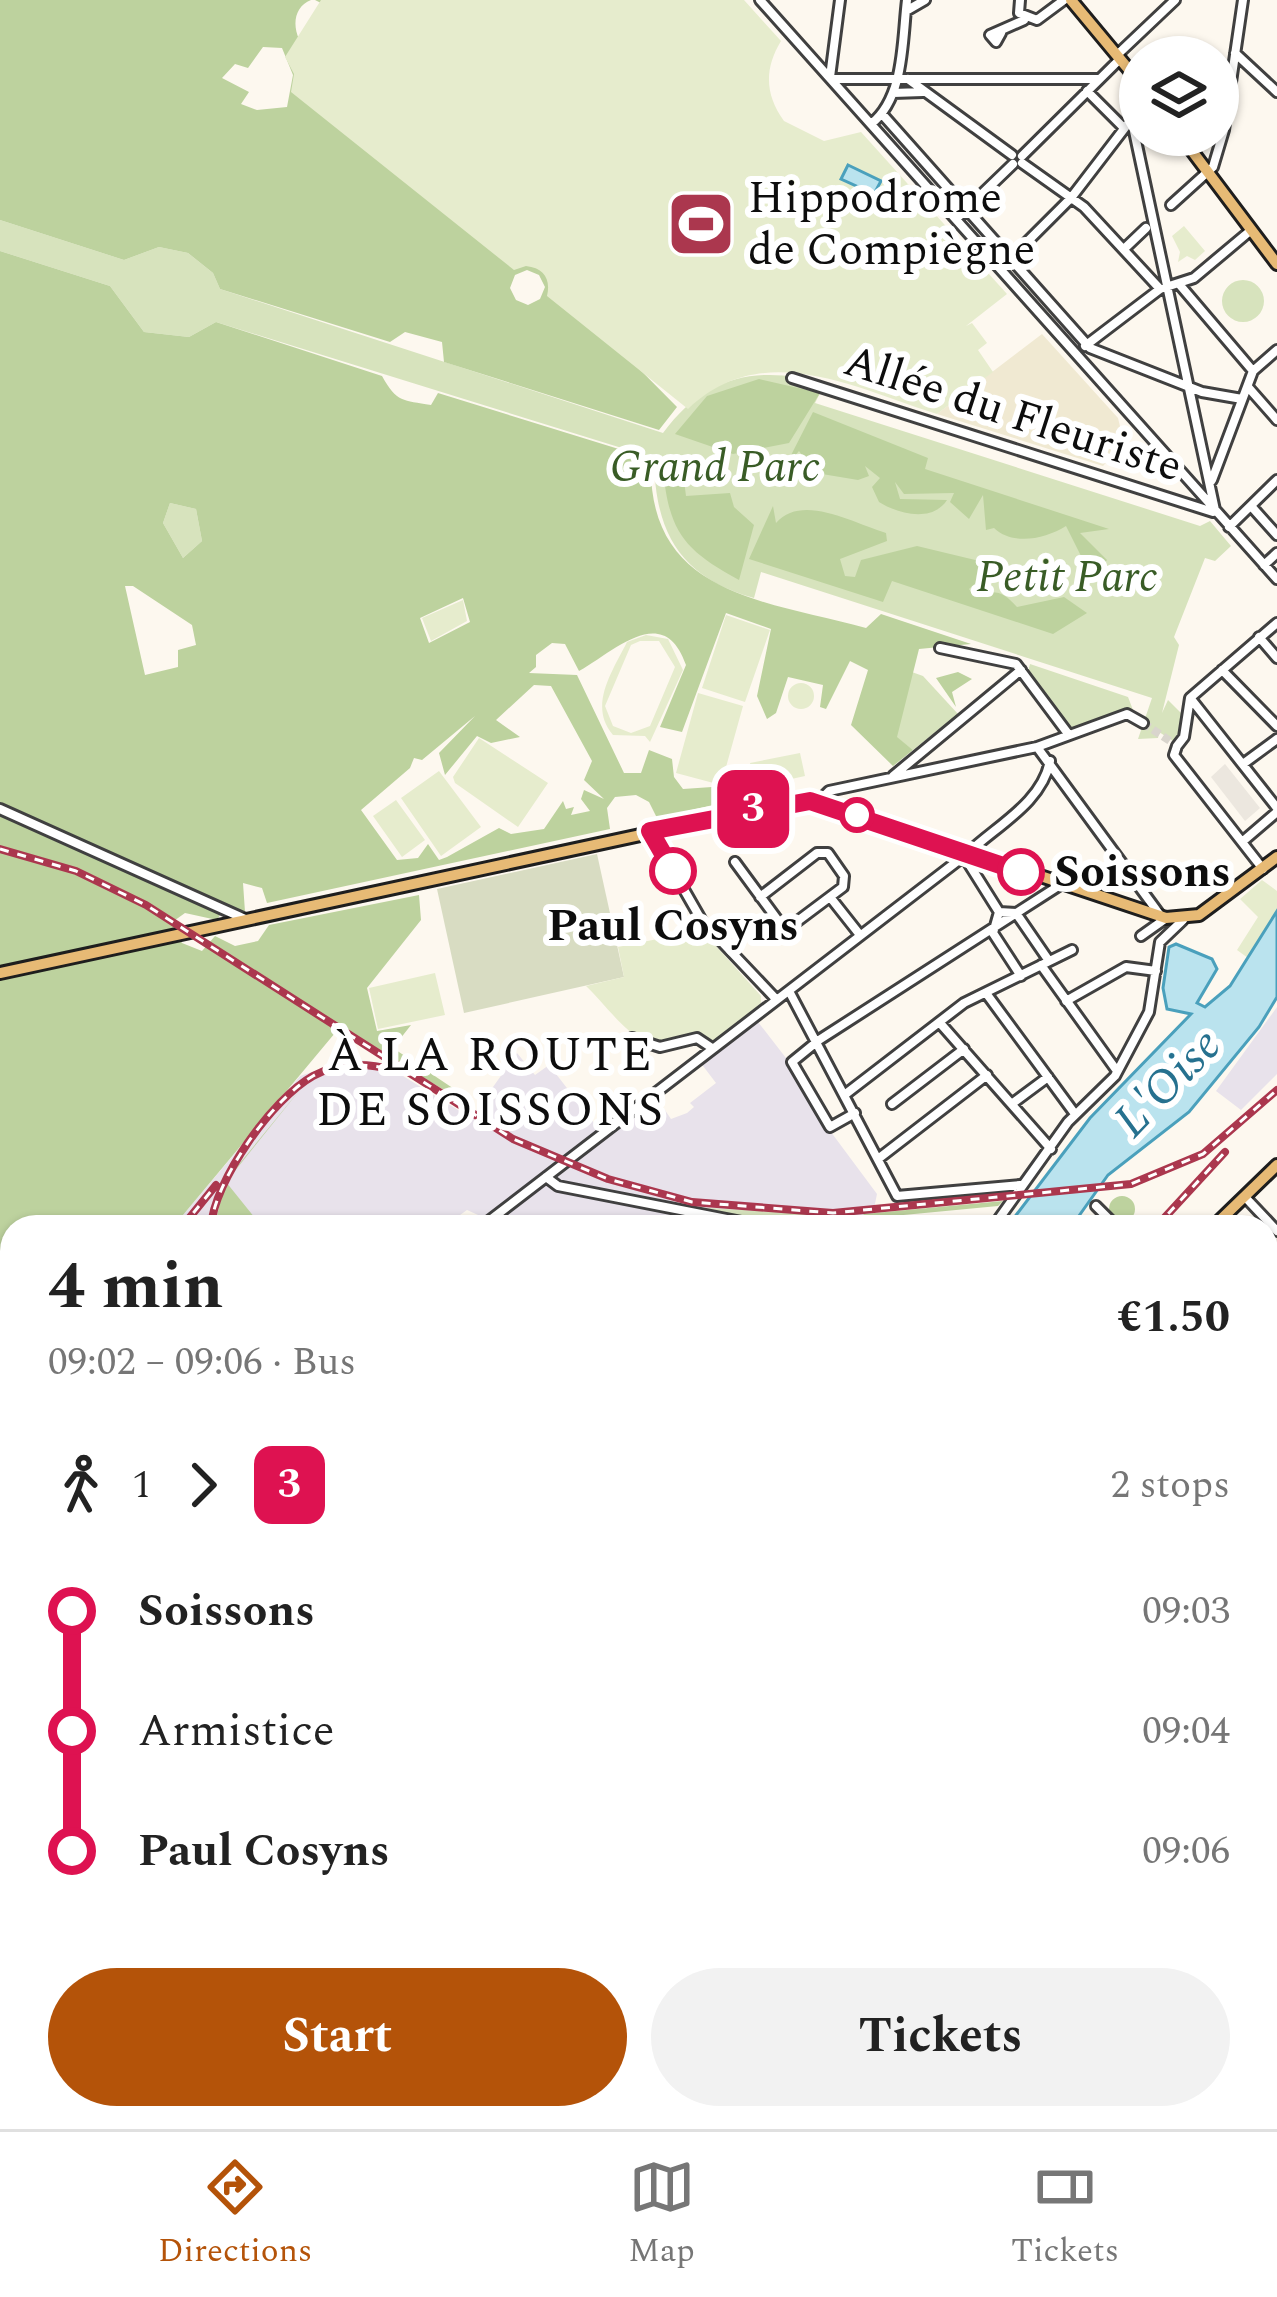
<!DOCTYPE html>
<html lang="en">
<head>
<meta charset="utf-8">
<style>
  :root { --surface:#fff; --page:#f2f2f2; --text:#222; --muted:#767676; --line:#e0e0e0; --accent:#b45309 }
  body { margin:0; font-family:Spectral,serif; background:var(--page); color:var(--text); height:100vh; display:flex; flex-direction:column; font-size:45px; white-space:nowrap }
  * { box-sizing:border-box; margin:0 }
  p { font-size:39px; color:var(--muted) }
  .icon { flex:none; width:66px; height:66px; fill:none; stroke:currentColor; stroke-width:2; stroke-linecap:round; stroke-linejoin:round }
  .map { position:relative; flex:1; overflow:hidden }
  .panel { position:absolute; left:0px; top:1215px; width:1278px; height:915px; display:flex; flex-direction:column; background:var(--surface); border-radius:36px 36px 0 0; box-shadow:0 3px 9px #0004 }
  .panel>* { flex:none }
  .badge { padding:0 24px; border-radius:18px; font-size:42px; line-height:78px }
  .tools { position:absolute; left:1119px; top:36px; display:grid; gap:24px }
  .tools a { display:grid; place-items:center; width:120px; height:120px; border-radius:50%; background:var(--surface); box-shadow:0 3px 9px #0004; font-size:60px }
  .map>.badge { position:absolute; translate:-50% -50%; box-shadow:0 0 0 6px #fff }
  .legs { display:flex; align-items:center; gap:18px; height:132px; padding:0 48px; font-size:39px }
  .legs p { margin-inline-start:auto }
  .headline { display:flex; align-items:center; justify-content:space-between; height:204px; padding:0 48px }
  h1 { font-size:66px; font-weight:700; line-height:90px }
  .primary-button { display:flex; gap:24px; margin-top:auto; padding:24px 48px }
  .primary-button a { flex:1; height:138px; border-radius:72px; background:var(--accent); color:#fff; font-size:48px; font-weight:700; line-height:138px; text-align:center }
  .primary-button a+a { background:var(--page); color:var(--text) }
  ul { padding:0 48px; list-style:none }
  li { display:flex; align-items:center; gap:42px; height:120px; font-size:45px }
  li i { display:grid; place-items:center; width:18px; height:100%; margin:0 15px; background:currentColor }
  li i::after { content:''; width:30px; height:30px; margin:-15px; border:9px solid; border-radius:50%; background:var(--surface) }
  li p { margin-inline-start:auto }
  li:first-child i { background:linear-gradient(#0000 50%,currentColor 0) }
  li:last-child i { background:linear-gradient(currentColor 50%,#0000 0) }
  .menu { display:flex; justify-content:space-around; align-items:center; height:168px; border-top:3px solid var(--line); background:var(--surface); font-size:33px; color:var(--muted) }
  .menu a { display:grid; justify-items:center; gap:6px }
  .menu .current { color:var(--accent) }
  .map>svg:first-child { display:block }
  .industrial { fill:#e8e2eb }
  .farmland { fill:#f0e9d2 }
  .green { fill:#d7e3bd }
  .forest { fill:#bdd29e; fill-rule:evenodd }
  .cemetery { fill:#d8dcc2 }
  .pitch { fill:#e6eccd; fill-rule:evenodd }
  .plaza { fill:#ece7df }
  .water { fill:#bae3ee; stroke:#4aa0bc; stroke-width:3 }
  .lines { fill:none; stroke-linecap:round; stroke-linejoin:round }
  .river { stroke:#bae3ee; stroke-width:8 }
  .minor-tunnel { stroke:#d9d5cd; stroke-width:8; stroke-dasharray:8 4; stroke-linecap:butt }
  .minor-casing { stroke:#404040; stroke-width:14 }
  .major-casing { stroke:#1e1e1e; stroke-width:16 }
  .minor { stroke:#fff; stroke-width:8 }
  .major { stroke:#e7ba75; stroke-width:10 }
  .rail-casing { stroke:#ab374e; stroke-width:8 }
  .rail { stroke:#fff; stroke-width:3; stroke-dasharray:9; stroke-linecap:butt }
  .line-1-casing { stroke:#fff; stroke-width:27 }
  .line-1 { stroke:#de1251; stroke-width:18 }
  .stop-1-dot { fill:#fff; stroke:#de1251; stroke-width:6 }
  .labels { text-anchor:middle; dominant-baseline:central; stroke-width:12; stroke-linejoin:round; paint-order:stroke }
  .poi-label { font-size:45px; fill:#0d0d0d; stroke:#fff; text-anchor:start }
  .street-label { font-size:45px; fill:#0d0d0d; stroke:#fff }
  .park-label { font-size:45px; font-style:italic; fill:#395c26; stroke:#fff }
  .stop-label { font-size:45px; font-weight:bold; fill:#0d0d0d; stroke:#fff; text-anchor:start }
  .neighbourhood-label { font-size:48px; letter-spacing:3px; fill:#0d0d0d; stroke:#fff }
  .water-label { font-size:48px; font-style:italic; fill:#26718f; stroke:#fff }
</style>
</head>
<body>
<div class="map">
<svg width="1277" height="2129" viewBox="0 0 1277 2129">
  <rect width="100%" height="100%" fill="#fdf8ef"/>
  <path class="industrial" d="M1277,1007V1074L1241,1110L1216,1091Z
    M755,1018L803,1080L822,1120L877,1194L872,1218L879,1227H505L498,1210L487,1219L467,1210L453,1220L454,1227H173L300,1076L351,1059L382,1063L471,1118L517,1053L535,1075L549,1065L602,1133L656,1097L671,1119L687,1113L694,1107L690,1103L716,1083L700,1062Z
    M0,1291H12V1597L0,1582Z
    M12,1951V2104L0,2114V1958Z
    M1097,2118H1187L1192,2129H1101Z"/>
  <path class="farmland" d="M1042,334L1118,418L1124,443L1103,466L937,414Z
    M0,1665L12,1673V1903L0,1905Z
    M1277,1808V1953L1266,1954V1818Z
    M1277,1981V2129H1204L1199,2118H1266V1982Z
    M17,2118H126V2129H9Z"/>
  <path class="green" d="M0,220L124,260L159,247L188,253L213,273L220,289L663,433C706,375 757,365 825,383L815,403L1200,526L1210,521L1231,546L1215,561L1205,558L1174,637L1179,645L1162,713L1168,700L1185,717L1179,738L1173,741L1159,732L1158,738L1138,739L1152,698L761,572L754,598C680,577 655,533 654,458L216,322L189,337L144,332L110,286L0,251Z
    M1222 301a21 21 0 1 1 42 0a21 21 0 1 1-42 0Z
    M170,503L196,509L202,541L183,558L163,523Z
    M1030,664L1128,697L1133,710L1069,732L1027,675Z
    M909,671L923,676L958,714L913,750L896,737Z
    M675,1206L859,1217L765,1227Z"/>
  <path class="forest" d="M0,0H311C295,6 292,24 299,39L321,3L315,0H358L563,265L573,302L677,407L659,430L444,362L442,342L405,332L390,342L220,289L213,273L188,253L159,247L124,260L0,220ZM263,47L282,48L293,75L287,107L257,110L241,104L249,92L222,78L235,64L248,68ZM527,270L539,275L545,287L540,299L528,305L516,300L510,288L515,275Z
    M0,251L110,286L144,332L189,337L216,322L382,376C397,403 403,400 431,405L438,393L651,459C646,595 763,600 866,628L881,614L971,644L919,649L897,737L913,750L893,766L851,725L868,670L850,661L826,709L820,707L823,685L788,677L776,713L767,719L757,696L771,629L726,613L682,732L660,727L686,665C664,602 617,649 579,671L565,644L552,643L536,655V667L529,673L577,675L624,773H641L649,750L672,759L674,777L683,789L741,785L752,796L657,818L649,802L636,795L615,797L607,808L610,829L267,903L262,888L243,883L245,912L204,902L220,915L217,920L185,913L171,923L182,943L202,951L215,936L235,946L258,941L269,925L419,895L421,920L367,988L377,1031L411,1025L393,1048L472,1101V1107L340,1027L173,1227H12V1289H0ZM170,503L196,509L202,541L183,558L163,523ZM125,586H133L192,625L196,645L178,650V667L145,675ZM463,598L470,622L429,643L420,618ZM534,685L551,686L592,761L584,780L604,799L584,790L581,799L590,811L571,815L574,807L566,809L563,801L544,829L511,834L499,828L447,857L439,860L428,844L418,858L397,860L361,810L410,768L414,758L422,760L475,716L439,753L445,775L477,736L491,743L520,737L496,720Z
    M759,379L820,393L789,443L733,454L675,434L707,396Z
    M813,412L928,458L925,469L1109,529L1080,533L1107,560L1102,566L1084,562L1066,526C1045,539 1013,546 994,528L986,530L983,495L969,519L950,502L954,493L904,494L895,482L900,499L947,500C933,522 900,515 879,502L872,487L880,478L865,466L869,476L858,480L804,471L807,462L799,451L784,469Z
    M663,469L683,473L686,496L730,493L734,507L754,525L739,580C684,550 669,532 663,469Z
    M773,506L776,523C802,493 853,523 886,533L887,541L840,559L845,576L855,577L861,560L917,546L996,565L969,589L974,596C995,589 1003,591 1017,607L1064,597L1087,613L1053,634L892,581L883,602L749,559Z
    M958,672L972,679L952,692L956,707L936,678Z
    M303,1086L226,1182L255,1218L214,1227L226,1180Z
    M1109 1209a13 13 0 1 1 26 0a13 13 0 1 1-26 0Z
    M1003,1201L998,1206L872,1218L854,1225L864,1214Z
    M1277,1756V1808L1266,1818V1761Z"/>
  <path class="cemetery" d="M597,854L624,977L464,1013L437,889Z"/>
  <path class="pitch" d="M321,0H744L781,41C764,69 765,95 784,121L824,141L861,132L1007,294L966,326L972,323L987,343L978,350L993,372L937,414C852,387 762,338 688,409L547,296C551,279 544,268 526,266L514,270L291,92L294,74L285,57Z
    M1184,226L1205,251L1195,260L1187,256L1178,262L1180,252L1172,236Z
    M463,600L467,621L431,641L422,618Z
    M726,615L770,630L745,702L702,688Z
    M646,635L668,639L683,670L650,742L645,736L613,735C588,706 612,672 627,642ZM640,641H659L675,667L650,726L631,733L613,726L605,706L631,645Z
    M788 696a13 13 0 1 1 26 0a13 13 0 1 1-26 0Z
    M698,693L743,706L721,785L676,773Z
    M479,738L548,783L518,827L455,783L453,777Z
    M800,753L805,776L755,787L750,763Z
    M439,771L481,827L441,856L401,798Z
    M396,800L425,840L402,857L373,816Z
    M1262,880L1277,891V911L1248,958L1237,950L1258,917L1240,899Z
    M692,932L708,937L761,996V1003L714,1042C690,1026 665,1053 641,1039C621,1028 603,1002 586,986L624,977L618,947Z
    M435,973L445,1015L378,1029L369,988Z"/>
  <path class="plaza" d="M1225,764L1260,808L1245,821L1211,777Z"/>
  <path class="water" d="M848,165L881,181L874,194L841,179Z
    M1277,911V997L1259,1027L1189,1112L1108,1175L1071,1227H1007L1090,1118L1191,1014L1167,1009L1163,988L1169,947L1176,944L1212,959L1217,969L1197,1003L1205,1007L1230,986Z
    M0,1611L12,1621V1666L0,1659Z"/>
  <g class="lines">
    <path class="river" d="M258,2118L269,2129"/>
    <path class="minor-tunnel" d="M1143,723L1173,743"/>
    <defs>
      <path id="minor" d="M760,0L1277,579
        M1020,0L1019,13L1037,20L1064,0
        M906,11L925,0
        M1001,33L996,42L990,35L1024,20
        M1235,53L1277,92
        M1117,55L1175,0
        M830,77L840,0
        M831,79H1099
        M908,79L1012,155
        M1087,91L1122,126
        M893,93L923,92
        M882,114L1090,348L1202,392L1242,399
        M1131,117L1215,510
        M871,124C905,97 902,40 907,0
        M1022,156L1120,59
        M1022,163L1084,207L1160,289
        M1171,205L1213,167L1224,130L1243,0
        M956,219L1013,164
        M1124,249L1146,228
        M1008,261L1071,198L1140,108
        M1179,284L1253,371
        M1085,346L1160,289L1194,278L1250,231
        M792,378L1213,512
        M1248,387L1277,420
        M1212,480L1253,371L1277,350
        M1251,506L1277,535
        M1229,527L1277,480
        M1264,565L1277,553
        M1259,637L1277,658
        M940,648L1016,664L1069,735
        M1222,670L1277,726
        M1191,699L1277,808
        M1177,746L1184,737L1190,698L1277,623
        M1177,746L1174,755L1263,869
        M1037,747L1160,915
        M1243,764L1277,739
        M893,776L1021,670
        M818,802L829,791L1037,747L1127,714L1143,723
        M0,809L245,919
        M651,832L702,921L775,998
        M1242,842L1277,812
        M968,853L967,861L999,912
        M735,862L785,930
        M760,897L817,853H828L844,876L843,887L775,938
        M830,897L860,935
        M999,912L1016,913L1049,961
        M999,912L993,933L1021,976
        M1141,936L1165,919
        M1041,965L1117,1071
        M789,991L897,1196L1020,1185
        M986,993L1075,1114
        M1066,1001L1126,967L1156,971
        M940,1023L1051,1149
        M632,1038L660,1047L697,1038L712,1048
        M847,1093L964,1003L1072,950
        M1013,1103L1048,1077
        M892,1104L964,1049
        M855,1113L830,1127L792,1062L819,1040L1060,885
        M878,1159L987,1075
        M546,1177L558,1186L742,1222
        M1245,1197L1277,1231
        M1096,1206L1117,1227
        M481,1227L968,853C996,826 1042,803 1050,761
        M993,1227L1068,1122L1115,1076L1149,1012L1160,942L1183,920
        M1266,1318L1277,1309
        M1266,1360L1277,1372
        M0,1416L12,1412
        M1266,1439L1277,1429
        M0,1594L12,1605
        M1266,1656L1277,1648
        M1266,1713L1277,1710
        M506,2118L522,2129
        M621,2118L624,2129
        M726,2118L742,2129
        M921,2118L941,2129
        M994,2118L999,2123
        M1141,2118L1145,2129
        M680,2129L688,2118
        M752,2129L766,2118
        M834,2129L837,2118
        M900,2129L906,2118
        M946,2129L955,2118"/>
      <path id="major" d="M1071,0L1140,83
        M1180,135L1277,264
        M0,973L798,801L831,806L1166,918L1199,915L1277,857
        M1213,1227L1277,1165
        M0,1804L12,1805
        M1266,1968L1277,1967
        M1192,2118L1197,2129
        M288,2129L299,2118"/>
    </defs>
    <use href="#minor" class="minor-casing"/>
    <use href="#major" class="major-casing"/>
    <use href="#minor" class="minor"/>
    <use href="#major" class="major"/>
    <defs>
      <path id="rail" d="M0,849L76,871L146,905L513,1139L608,1179L692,1202L833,1213L1131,1184L1203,1154L1277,1090
        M182,1227L216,1185
        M211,1227C214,1181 272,1099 313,1076C338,1062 367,1063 394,1070
        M1156,1227L1225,1152
        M0,2121L12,2111"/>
    </defs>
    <use href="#rail" class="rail-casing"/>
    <use href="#rail" class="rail"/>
  </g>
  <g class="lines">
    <defs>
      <path id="line-1" d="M673,871L650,831L810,801L1021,872"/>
    </defs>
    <use href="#line-1" class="line-1-casing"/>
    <use href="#line-1" class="line-1"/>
  </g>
  <defs>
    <symbol id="stadium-square" viewBox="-11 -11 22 22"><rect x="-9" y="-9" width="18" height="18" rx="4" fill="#ab374e" stroke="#fff"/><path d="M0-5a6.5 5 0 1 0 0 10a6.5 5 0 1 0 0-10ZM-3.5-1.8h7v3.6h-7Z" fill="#fff"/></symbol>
  </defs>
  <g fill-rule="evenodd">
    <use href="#stadium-square" x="663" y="186" width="76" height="76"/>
  </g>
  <g class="stop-1-dot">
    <circle cx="857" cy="815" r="15"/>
    <circle cx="673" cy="871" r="21"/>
    <circle cx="1021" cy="872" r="21"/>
  </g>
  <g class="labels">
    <g class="poi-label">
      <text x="748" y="198">Hippodrome<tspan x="748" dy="52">de Compiègne</tspan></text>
    </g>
    <g class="street-label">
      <text transform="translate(1013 414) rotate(18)">Allée du Fleuriste</text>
    </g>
    <g class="park-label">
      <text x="715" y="467">Grand Parc</text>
      <text x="1067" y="577">Petit Parc</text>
    </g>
    <g class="stop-label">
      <text x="1054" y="872">Soissons</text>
      <text x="673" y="926" text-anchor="middle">Paul Cosyns</text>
    </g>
    <g class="neighbourhood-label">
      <text x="491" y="1055">À LA ROUTE<tspan x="491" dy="55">DE SOISSONS</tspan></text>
    </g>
    <g class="water-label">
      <text transform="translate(1168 1083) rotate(-46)">L'Oise</text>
    </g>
  </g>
</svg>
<div class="tools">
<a><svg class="icon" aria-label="layers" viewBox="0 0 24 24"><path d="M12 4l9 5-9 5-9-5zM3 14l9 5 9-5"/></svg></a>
</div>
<b class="badge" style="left:753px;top:809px;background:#de1251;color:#fff">3</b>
<section class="panel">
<div class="headline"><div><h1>4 min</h1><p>09:02 – 09:06 · Bus</p></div><b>€1.50</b></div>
<div class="legs"><svg class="icon" aria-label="walk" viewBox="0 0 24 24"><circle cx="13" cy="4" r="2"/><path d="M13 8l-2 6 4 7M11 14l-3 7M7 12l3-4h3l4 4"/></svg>1<svg class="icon" aria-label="forward" viewBox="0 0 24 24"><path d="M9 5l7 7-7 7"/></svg><b class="badge" style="background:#de1251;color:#fff">3</b><p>2 stops</p></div>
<ul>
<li><i style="color:#de1251"></i><b>Soissons</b><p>09:03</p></li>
<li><i style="color:#de1251"></i><span>Armistice</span><p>09:04</p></li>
<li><i style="color:#de1251"></i><b>Paul Cosyns</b><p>09:06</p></li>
</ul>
<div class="primary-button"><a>Start</a><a>Tickets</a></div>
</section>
</div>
<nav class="menu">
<a class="current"><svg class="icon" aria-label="directions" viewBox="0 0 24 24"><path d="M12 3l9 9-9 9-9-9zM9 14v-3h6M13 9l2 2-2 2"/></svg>Directions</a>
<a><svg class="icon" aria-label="map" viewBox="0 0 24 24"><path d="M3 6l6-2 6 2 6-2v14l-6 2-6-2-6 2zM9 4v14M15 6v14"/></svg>Map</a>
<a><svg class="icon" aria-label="tickets" viewBox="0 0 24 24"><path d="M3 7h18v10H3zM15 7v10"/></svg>Tickets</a>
</nav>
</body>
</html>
